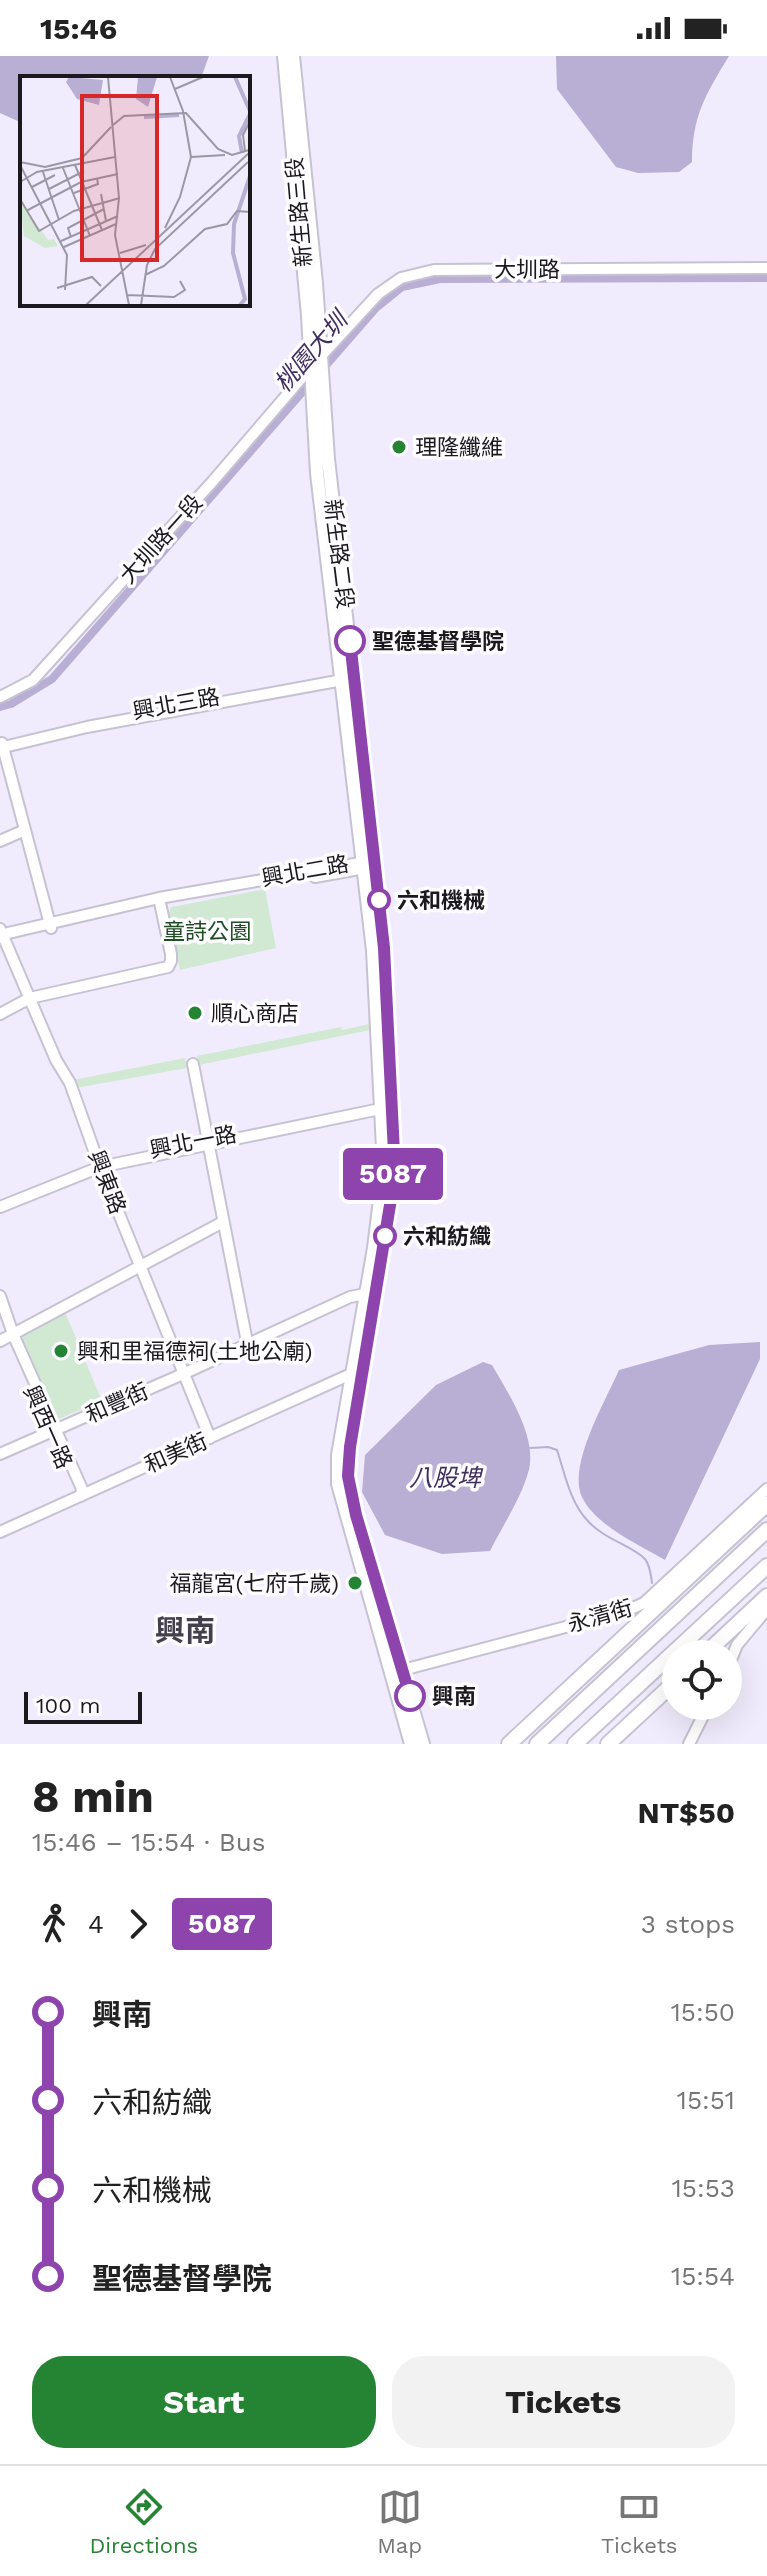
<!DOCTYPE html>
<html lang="en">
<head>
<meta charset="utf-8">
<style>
  :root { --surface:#fff; --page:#f2f2f2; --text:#222; --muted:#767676; --line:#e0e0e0; --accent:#258334 }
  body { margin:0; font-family:"Work Sans","Noto Sans TC",sans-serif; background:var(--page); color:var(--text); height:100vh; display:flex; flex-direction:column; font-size:30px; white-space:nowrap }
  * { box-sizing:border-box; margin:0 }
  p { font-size:26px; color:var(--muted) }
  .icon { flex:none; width:44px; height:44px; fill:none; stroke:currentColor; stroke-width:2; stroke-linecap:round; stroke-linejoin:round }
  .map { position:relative; height:1688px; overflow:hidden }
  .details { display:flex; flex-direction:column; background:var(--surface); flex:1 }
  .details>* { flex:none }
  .badge { padding:0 16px; border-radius:6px; font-size:28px; line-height:52px }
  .buttons { position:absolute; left:662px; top:1584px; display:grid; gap:16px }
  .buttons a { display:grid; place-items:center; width:80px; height:80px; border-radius:50%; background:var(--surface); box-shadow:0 8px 32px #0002; font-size:40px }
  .scale { position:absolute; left:24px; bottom:20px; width:118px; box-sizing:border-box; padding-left:8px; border:4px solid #1b191e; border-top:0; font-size:22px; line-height:28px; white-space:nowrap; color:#1b191e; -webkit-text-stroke:6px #fdfcff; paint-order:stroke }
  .map>.badge { position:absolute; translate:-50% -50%; box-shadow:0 0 0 4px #fff }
  .legs { display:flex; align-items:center; gap:12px; height:88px; padding:0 32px; font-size:26px }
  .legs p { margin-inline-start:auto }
  .head { display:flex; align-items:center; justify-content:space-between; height:136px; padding:0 32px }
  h1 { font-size:44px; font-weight:700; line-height:60px }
  .action { display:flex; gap:16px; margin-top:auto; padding:16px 32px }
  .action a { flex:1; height:92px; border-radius:32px; background:var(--accent); color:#fff; font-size:32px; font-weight:700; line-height:92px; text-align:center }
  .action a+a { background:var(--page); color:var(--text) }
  ul { padding:0 32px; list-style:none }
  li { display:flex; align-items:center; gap:28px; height:88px; font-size:30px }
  li i { display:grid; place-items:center; width:12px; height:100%; margin:0 10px; background:currentColor }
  li i::after { content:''; width:20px; height:20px; margin:-10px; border:6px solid; border-radius:50%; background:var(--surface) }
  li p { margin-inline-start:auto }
  li:first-child i { background:linear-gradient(#0000 50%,currentColor 0) }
  li:last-child i { background:linear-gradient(currentColor 50%,#0000 0) }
  .status { display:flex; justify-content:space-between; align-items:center; height:56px; padding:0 40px; background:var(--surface); direction:ltr }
  .status svg { height:22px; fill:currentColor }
  .tab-bar { display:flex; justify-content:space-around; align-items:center; height:112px; border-top:2px solid var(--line); background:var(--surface); font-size:22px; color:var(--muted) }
  .tab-bar a { display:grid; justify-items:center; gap:4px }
  .tab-bar .current { color:var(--accent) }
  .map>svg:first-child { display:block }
  .green { fill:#d1e9d2 }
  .water { fill:#b9aed3 }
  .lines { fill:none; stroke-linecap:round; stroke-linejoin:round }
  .stream { stroke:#b9aed3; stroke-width:2 }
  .canal { stroke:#b9aed3; stroke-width:8 }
  .minor-casing { stroke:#c7c2d2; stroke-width:14 }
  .major-casing { stroke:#c7c2d2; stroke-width:16 }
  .highway-casing { stroke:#c7c2d2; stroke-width:18 }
  .minor { stroke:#fff; stroke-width:10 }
  .major { stroke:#fff; stroke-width:12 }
  .highway { stroke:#fff; stroke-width:14 }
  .line-1-casing { stroke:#fff; stroke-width:18 }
  .line-1 { stroke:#8e44ad; stroke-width:12 }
  .poi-dot { fill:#258334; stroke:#fdfcff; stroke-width:3 }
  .stop-1-dot { fill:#fff; stroke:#8e44ad; stroke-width:4 }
  .labels { text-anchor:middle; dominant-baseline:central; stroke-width:7; stroke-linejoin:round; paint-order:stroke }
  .street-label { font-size:22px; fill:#1b191e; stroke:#fdfcff }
  .poi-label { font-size:22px; fill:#1b191e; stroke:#fdfcff; text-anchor:start }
  .stop-label { font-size:22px; font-weight:bold; fill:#1b191e; stroke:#fdfcff; text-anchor:start }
  .park-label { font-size:22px; fill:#204d24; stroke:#fdfcff }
  .water-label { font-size:24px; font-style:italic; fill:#402e5e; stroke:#fdfcff }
  .district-label { font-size:30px; font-weight:bold; fill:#433f4c; stroke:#fdfcff }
  .inset-river { fill:none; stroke:#b9aed3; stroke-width:4 }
  .inset-road { fill:none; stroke:#9b98a4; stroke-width:2 }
  .view { fill:#d62828; fill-opacity:0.15; stroke:#d62828; stroke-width:4 }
  .inset-edge { fill:none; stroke:#1b191e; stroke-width:4 }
</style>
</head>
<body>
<div class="status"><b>15:46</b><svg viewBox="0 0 49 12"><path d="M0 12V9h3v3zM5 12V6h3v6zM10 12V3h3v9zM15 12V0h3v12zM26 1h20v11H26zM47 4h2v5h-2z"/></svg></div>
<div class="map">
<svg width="767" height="1688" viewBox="0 0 767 1688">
  <rect width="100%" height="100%" fill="#f1ecfd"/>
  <path class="green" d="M265,833L276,892L180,914L168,859L171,851Z
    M369,968L370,974L199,1009L197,1000L341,971L342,974Z
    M185,1002L187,1012L76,1032L73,1024Z
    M65,1256L102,1345L58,1363L54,1362L20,1283L24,1278Z"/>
  <path class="water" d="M0,0H209L201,22H22V67L0,57Z
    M556,0H729C706,38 692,60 692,106L679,116L638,117L616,111L557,33Z
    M760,1286V1303L665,1504C639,1489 595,1469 582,1441C567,1410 606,1344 619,1314L709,1289Z
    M483,1306L492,1309C508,1337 539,1383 528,1417C521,1442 502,1471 490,1495L442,1498L385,1479L362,1436L365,1399L436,1329Z"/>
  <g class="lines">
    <path class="stream" d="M530,1392L548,1391L557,1394C565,1418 570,1446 587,1464C603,1483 633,1490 645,1503C650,1509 651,1519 652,1527"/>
    <path class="canal" d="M321,315L375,253L402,231L440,223L767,222
      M0,651L11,648L52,623L312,325"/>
    <defs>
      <path id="minor" d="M321,300L378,238L401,222L434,214L767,212
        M0,641L33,624L213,425L310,312
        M2,687L51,872
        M0,692L87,671L348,623
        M0,785L25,774
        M315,821L370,811
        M0,873L56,1004L70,1027L100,1111L210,1382
        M0,879L159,842L366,806
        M0,958L30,942L168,911L171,905V898L159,842
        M193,1008L247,1286
        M0,1151L100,1111L385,1052
        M0,1240L13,1278L82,1433L81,1440
        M0,1285L223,1166
        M0,1398L183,1318L350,1241L365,1238
        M0,1476L351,1318
        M728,1611L737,1589L767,1553
        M395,1616L626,1555L644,1547L767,1433
        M689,1688L708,1650"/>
      <path id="major" d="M284,0L308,260L317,417L373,894L384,1112L374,1192L338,1399V1428L411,1688
        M293,0L316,227L328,403L384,892L394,1097L393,1131L350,1391L348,1420L356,1459L423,1688"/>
      <path id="highway" d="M705,1598L767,1540
        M509,1688L767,1448
        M537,1688L767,1474
        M575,1688L767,1510
        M608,1688L676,1625"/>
    </defs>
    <use href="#minor" class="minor-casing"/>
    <use href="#major" class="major-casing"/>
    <use href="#highway" class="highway-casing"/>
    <use href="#minor" class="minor"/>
    <use href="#major" class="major"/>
    <use href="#highway" class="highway"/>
  </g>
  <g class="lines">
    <defs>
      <path id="line-1" d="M350,585L384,892L394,1097L393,1131L350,1391L348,1420L356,1459L410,1640"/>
    </defs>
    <use href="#line-1" class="line-1-casing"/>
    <use href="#line-1" class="line-1"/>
  </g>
  <g class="poi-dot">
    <circle cx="399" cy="391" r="8"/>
    <circle cx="195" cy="957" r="8"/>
    <circle cx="61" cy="1295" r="8"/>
    <circle cx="355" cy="1527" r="8"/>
  </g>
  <g class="stop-1-dot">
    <circle cx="350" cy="585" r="14"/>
    <circle cx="379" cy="844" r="10"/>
    <circle cx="385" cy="1180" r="10"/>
    <circle cx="410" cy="1640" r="14"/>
  </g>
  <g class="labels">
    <g class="street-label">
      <text transform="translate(299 156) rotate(-95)">新生路三段</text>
      <text x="527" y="213">大圳路</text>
      <text transform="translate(161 483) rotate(-48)">大圳路一段</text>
      <text transform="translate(339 498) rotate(83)">新生路二段</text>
      <text transform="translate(176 648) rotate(-10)">興北三路</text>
      <text transform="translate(305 815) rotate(-10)">興北二路</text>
      <text transform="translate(193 1086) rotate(-11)">興北一路</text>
      <text transform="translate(107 1126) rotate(69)">興東路</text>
      <text transform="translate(117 1347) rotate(-24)">和豐街</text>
      <text transform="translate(48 1371) rotate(66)">興西一路</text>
      <text transform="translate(176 1397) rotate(-24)">和美街</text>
      <text transform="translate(600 1560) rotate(-16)">永清街</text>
    </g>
    <g class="poi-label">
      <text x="415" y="391">理隆纖維</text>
      <text x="211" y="957">順心商店</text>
      <text x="77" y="1295">興和里福德祠(土地公廟)</text>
      <text x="339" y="1527" text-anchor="end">福龍宮(七府千歲)</text>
    </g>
    <g class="stop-label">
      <text x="372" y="585">聖德基督學院</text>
      <text x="397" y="844">六和機械</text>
      <text x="403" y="1180">六和紡織</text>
      <text x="432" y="1640">興南</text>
    </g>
    <g class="park-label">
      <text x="207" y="875">童詩公園</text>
    </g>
    <g class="water-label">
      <text transform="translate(311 296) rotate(-49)">桃園大圳</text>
      <text x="445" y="1422">八股埤</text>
    </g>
    <g class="district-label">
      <text x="185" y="1574">興南</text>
    </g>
  </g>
  <g transform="translate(20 20)">
    <rect width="230" height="230" fill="#f1ecfd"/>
    <path d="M0,125L28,164L34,163L38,170L25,172L4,160Z" fill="#d1e9d2"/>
    <path d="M49,1L83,4L79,29L57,23L46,6ZM118,1H137L128,31L116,23Z" fill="#b9aed3"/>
    <path class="inset-river" d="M215,1L230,35M124,41L159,39M222,77L219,60L230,38M220,229L225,223L213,177L214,148L230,100"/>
    <path class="inset-road" d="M88,1L99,122L95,159L109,229M155,13L183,1M93,49L104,40L166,37L198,73L212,79L229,74M225,75L223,59L230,45M171,81L205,79M0,86L25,91L62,82L91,51M0,89L47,179L45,214M55,89L82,154M43,92L70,160M23,96L39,144M0,106L17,96L95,81M12,111L35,99M29,113L64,95M54,117L78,108L77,102M81,118L86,145M0,123L19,155L54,135L100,122M6,135L61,106L98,98M145,152L160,121L171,81L163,35L150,1M51,161L48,152L84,133M41,165L98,140M44,171L96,148M100,177L126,169M125,199L144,190L185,153L207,148L217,135L230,136M37,212L72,201L81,210M107,219L154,221L165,214L160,205M66,229L230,76M121,229L127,189L135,173L228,86"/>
    <path class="view" d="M62,20H137V184H62Z"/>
    <rect width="230" height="230" class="inset-edge"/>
  </g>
</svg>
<div class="buttons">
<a><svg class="icon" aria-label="locate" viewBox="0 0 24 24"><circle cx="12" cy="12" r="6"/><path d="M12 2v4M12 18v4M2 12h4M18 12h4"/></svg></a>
</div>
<div class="scale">100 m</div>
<b class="badge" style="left:393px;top:1118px;background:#8e44ad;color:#fff">5087</b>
</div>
<section class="details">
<div class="head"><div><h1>8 min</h1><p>15:46 – 15:54 · Bus</p></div><b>NT$50</b></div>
<div class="legs"><svg class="icon" aria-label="walk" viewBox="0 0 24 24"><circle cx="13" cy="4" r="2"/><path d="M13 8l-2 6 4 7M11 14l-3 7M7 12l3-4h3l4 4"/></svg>4<svg class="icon" aria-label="forward" viewBox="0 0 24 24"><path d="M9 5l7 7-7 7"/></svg><b class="badge" style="background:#8e44ad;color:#fff">5087</b><p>3 stops</p></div>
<ul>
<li><i style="color:#8e44ad"></i><b>興南</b><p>15:50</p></li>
<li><i style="color:#8e44ad"></i><span>六和紡織</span><p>15:51</p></li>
<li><i style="color:#8e44ad"></i><span>六和機械</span><p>15:53</p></li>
<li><i style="color:#8e44ad"></i><b>聖德基督學院</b><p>15:54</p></li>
</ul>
<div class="action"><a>Start</a><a>Tickets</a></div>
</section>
<nav class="tab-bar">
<a class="current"><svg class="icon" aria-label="directions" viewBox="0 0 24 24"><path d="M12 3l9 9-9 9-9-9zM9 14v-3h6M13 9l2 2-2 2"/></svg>Directions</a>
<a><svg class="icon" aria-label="map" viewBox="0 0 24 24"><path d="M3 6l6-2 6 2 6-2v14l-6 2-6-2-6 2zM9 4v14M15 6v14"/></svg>Map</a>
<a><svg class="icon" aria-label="tickets" viewBox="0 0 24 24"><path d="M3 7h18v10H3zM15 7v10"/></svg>Tickets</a>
</nav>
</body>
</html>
